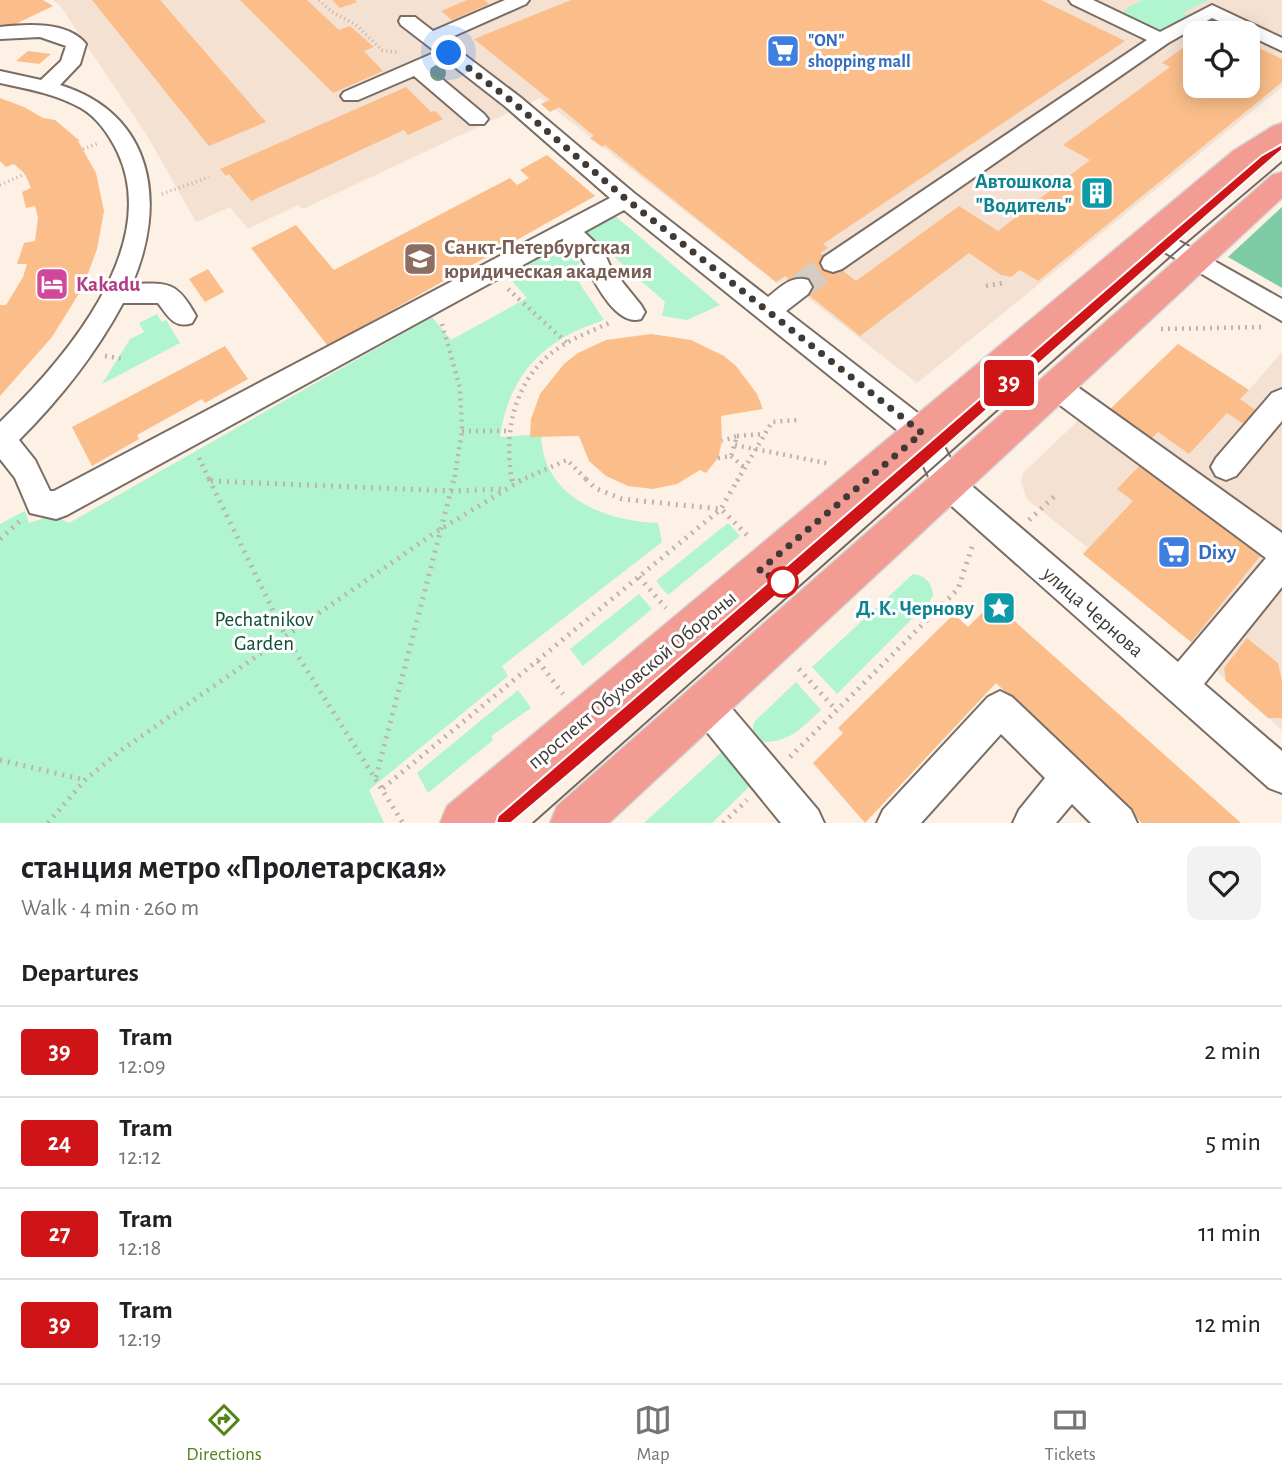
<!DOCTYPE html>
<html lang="en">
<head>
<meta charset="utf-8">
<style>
  :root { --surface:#fff; --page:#f2f2f2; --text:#202124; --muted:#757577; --line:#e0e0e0; --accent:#528418 }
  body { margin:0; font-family:"Alegreya Sans",sans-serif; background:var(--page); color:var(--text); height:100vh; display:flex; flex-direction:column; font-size:26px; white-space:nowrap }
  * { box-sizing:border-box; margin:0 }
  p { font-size:23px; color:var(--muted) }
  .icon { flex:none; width:38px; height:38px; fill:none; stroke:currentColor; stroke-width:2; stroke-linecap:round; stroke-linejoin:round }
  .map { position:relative; height:823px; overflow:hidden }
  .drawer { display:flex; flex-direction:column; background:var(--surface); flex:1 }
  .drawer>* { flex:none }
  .badge { padding:0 14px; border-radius:5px; font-size:24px; line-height:46px }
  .controls { position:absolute; left:1183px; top:21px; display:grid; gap:14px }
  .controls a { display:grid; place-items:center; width:77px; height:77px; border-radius:14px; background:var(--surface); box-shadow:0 4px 18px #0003; font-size:35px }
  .you { position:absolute; width:35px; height:35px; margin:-18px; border:5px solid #fff; border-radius:50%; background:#1a73e8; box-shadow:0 0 0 10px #1a73e833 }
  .map>.badge { position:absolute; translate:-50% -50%; box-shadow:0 0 0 4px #fff }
  h2 { padding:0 21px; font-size:26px; line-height:63px }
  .round { display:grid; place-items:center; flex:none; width:74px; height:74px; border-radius:14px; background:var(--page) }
  .head { display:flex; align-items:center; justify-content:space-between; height:119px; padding:0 21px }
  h1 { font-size:33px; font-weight:600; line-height:52px }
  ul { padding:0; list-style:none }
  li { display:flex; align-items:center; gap:21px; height:91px; padding:0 21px; border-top:2px solid var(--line) }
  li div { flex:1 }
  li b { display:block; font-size:26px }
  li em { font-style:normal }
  li .badge { min-width:77px; font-weight:700; text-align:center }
  .tabs { display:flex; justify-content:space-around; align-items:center; height:98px; border-top:2px solid var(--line); background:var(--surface); font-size:19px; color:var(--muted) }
  .tabs a { display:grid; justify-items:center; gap:4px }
  .tabs .current { color:var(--accent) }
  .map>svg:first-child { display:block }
  .built { fill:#f5e1d2; fill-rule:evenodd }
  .green { fill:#b0f4d0 }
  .forest { fill:#7dcca5 }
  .building { fill:#fbbe8a }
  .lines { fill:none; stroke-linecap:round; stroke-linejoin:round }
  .minor-tunnel { stroke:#d7ccc2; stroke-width:26; stroke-dasharray:26 13; stroke-linecap:butt }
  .minor-casing { stroke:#796d64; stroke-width:4 }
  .major-casing { stroke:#d5d4d3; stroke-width:3 }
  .path-far2 { stroke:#beb3ab; stroke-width:3.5; stroke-dasharray:1 3.5; stroke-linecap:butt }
  .path-far1 { stroke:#beb3ab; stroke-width:4.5; stroke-dasharray:2 5; stroke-linecap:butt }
  .path { stroke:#beb3ab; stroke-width:5; stroke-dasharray:2 6; stroke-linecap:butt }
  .minor { fill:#fff; fill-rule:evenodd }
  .major { fill:#f29c94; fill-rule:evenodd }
  .tram { stroke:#706963; stroke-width:2 }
  .tree { fill:#7a9784 }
  .line { fill:#ce1417; stroke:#fff; stroke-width:2 }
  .walk { stroke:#3f3a36; stroke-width:7; stroke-dasharray:0 12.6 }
  .stop-dot { fill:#fff; stroke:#ce1417; stroke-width:3.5 }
  .labels { text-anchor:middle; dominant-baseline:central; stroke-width:6; stroke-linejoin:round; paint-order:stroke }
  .far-shop-label { font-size:18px; font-weight:bold; fill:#366cbe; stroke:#fff; text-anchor:start }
  .culture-label { font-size:21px; font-weight:bold; fill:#0d838f; stroke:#fff; text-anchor:end }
  .education-label { font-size:21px; font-weight:bold; fill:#785e54; stroke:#fff; text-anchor:start }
  .hotel-label { font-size:21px; font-weight:bold; fill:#b23c85; stroke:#fff; text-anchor:start }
  .shop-label { font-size:21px; font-weight:bold; fill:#366cbe; stroke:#fff; text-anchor:start }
  .street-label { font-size:21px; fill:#3f3a36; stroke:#fff }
  .park-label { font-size:21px; fill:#0f4e35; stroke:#fff }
</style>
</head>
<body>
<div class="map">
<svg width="1282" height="823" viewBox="0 0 1282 823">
  <rect width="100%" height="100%" fill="#fdf0e5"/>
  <path class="built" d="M53,0H1282V87L917,383L785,280L778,284L540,98L303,209L298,205L248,229L230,207L196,222L148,137L61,7ZM1195,33H1248V86H1195Z
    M1178,344L1249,390L1282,352V730L1226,681L1191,642L1083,554L1088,548L1027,499L1021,483L1023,473L1083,416L1106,413Z"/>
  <path class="green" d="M1143,0H1208L1183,13L1188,16L1159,31L1122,14L1128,7Z
    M614,215L720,305L687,320L662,316L665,302L585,231Z
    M566,242L582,260L572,272L604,320C544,339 509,374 500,437L541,434C542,497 604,521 658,523L662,542L502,666L508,676L369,790L384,823H0V524L25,511L29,523L54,515L69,523L432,317L451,340L527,298L507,275Z
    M157,314L162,322L166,320L180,343L102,384L130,339L144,332L139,323Z
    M728,523L740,536L668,595L656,581Z
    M913,574C926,576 932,583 933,595L930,601L837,694L812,667Z
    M639,594L652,609L583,666L570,649Z
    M796,682L821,710C813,717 805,726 796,732C782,742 746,752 754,722Z
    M518,690L531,708L491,736L493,740L428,793L417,773Z
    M727,747L755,781L712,823H644Z"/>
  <path class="forest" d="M1282,207V288L1228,257Z"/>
  <path class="building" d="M0,0H43L53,6L3,30L0,28Z
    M92,0H160L266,122L209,146Z
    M240,0H307L339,30L350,26L374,47L364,51L383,71L333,93Z
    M332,0H355L357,2L340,8Z
    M467,0H484L489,4L452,20L441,11Z
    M571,0H1041L1125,41L823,244L828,248L820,253L856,281L959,206L998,231L1090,160L1063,145L1170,67L1162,63L1195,39V86H1248V43L1282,59V82L1038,281L1020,270L1011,277L1001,275L969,253L860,336L785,276L776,282L605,145L602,147L590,138L594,136L559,107L550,112L541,104L550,100L474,39Z
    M28,51L51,54L39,64L16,61Z
    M406,87L431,112L435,111L443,119L408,135L404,130L251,201L229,174L226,176L220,169Z
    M0,98L24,107L43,118L55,120L80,141H78L96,173L104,211L97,249L83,287L52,337L0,396V305H6L23,277L27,264H17L24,243L35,241L38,218L35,206L26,208L22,192L31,188L25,174L14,164L6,167L0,161Z
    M547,155L595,196L328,346L251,248L296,225L334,270L510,178L517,185L529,178L520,170Z
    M208,269L224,292L205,302L189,279Z
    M651,334L691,340L724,356L736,366L757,394L763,409L721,416L722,441L718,458L706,473L700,470L677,484L653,489L628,486L606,476L589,461L579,436L530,437L531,419L540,394L564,364L578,353L606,340Z
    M1178,344L1249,390L1240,399L1257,411L1245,425L1227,413L1189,454L1158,432L1147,443L1106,413Z
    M225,346L248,379L205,403L202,399L137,435L139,439L92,466L72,427Z
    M1144,461L1265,550L1191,642L1083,554L1133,501L1117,489Z
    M993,602L1241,823H1142L996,683L865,823L813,763L843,733L838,728L954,614L968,627Z
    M1247,638L1278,663L1282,681V718H1268L1226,681L1224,668Z"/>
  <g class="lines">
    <path class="minor-tunnel" d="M799,287L833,263"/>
    <defs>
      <path id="minor" d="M505,0H529L526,4L445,40L520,97L634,193L768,297C781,287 791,275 808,280L812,287L808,294L786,311L932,424L959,475L1178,662L1266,558L1045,394L1041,386L1045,378L1055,375L1065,378L1282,533V587L1204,684L1282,751V793L1269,788L937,493L912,442L624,210L584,232L603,250L611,268L641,305L645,312L641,319C616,327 594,281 584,262C580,255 571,248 565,242L67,515L56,519L30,513L15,478L0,459V422C63,361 162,248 118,153C110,136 98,118 81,108C56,94 28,89 0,83V71L41,80L61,61L66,46L40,37L0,39V27C26,24 68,21 86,44L80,64L60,85C154,114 167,203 132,284C168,283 177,281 196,316L192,323C174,329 168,316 158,303H123C95,355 60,399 19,440L35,460L50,491H54L610,198L506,107L447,61L430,69L484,114L488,119L484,124H470L414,76L358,100H344L341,96L344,92L436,52L401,25L399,21L401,17H415L433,31Z
        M1069,0H1093L1160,32L1212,5L1282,38V51L1212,18L1168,43L842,269L833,272L824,269L821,263L824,257L1147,40L1072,4Z
        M1152,226L1282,299V321L1144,240L1140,234L1144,228Z
        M1282,389V421L1236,476L1226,480L1216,476L1211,467L1216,458L1272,393Z
        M706,687L718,692L818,810L824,823H781L694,716L689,704L694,692Z
        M1000,691L1012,697L1131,810L1137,823H1091L1072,804L1056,823H1013L1019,810L1045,778L1001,734L921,823H877L883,810L988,697Z"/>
      <path id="major" d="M1282,123V144L1253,163L500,823H440L447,806L1233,151L1273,126Z
        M1282,172V198L609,823H550L557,806L1272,175Z"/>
    </defs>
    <use href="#minor" class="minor-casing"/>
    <use href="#major" class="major-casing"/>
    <path class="path-far2" d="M319,0L332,12L355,24L382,50L399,53
      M83,149L99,143
      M0,185L25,174
      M162,194L209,177"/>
    <path class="path-far1" d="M986,286L1003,283
      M508,289L567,343
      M442,324L460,388L462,431L454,481
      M1161,329L1264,327
      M105,356L124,359
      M462,431H510
      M737,436L764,434
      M735,445L831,464
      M731,456L746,469
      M199,458L210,481
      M718,458L731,456L737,436L722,441
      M512,481C503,432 514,379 557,349C574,337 593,331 611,322
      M519,481L567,460L588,481
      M737,481L772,422L798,420"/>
    <path class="path" d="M209,479L286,637L403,823
      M512,479L513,484
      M586,479L595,488L622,499L721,509L751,539
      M211,481L452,491L501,489
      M1029,520L1057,494
      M0,539L20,521
      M639,577L666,608
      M538,661L563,694
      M799,669L836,710
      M790,757L958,589L973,544
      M0,760L85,780
      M376,777L454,479
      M383,788L721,509L738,479
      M48,823L85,780L120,751L436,532L523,479
      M723,823L747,800"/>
    <use href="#minor" class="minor"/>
    <use href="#major" class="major"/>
    <path class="tram" d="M505,823L1170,242L1282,147
      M533,823L1178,250L1282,162"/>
  </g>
  <circle class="tree" cx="438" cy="73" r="8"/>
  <path class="line" d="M1282,144V150L1269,161C1015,383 766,609 511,823H496L498,816L1163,240L1261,156Z"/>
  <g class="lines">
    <path class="walk" d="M449,53L513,102L626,199L922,433L759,571L783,582"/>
  </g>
  <defs>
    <symbol id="supermarket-square" viewBox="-11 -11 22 22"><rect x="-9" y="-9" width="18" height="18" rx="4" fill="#3f7fe0" stroke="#fff"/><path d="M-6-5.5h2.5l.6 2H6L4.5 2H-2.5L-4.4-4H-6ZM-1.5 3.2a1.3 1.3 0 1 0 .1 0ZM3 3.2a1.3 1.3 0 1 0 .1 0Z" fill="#fff"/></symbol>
    <symbol id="building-square" viewBox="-11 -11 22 22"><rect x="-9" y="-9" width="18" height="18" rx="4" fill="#0f9aa8" stroke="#fff"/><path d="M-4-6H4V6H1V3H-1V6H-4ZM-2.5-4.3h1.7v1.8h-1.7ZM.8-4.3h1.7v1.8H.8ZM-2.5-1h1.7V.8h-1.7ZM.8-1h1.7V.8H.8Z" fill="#fff"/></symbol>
    <symbol id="university-square" viewBox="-11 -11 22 22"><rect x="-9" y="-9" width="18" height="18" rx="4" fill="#8d6e63" stroke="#fff"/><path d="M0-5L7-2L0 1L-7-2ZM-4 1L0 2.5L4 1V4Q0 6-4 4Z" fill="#fff"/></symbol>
    <symbol id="hotel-square" viewBox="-11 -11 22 22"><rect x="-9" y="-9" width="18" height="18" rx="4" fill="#d1479c" stroke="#fff"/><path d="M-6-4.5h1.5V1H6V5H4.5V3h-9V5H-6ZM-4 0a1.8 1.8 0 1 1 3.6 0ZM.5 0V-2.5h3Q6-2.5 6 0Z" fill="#fff"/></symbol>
    <symbol id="sight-square" viewBox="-11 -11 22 22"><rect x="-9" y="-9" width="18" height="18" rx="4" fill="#0f9aa8" stroke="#fff"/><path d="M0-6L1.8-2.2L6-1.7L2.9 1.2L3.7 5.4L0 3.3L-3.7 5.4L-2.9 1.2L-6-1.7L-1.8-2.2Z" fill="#fff"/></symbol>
  </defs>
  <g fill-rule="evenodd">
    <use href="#supermarket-square" x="764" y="32" width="38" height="38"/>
    <use href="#building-square" x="1078" y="174" width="38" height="38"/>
    <use href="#university-square" x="401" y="240" width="38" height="38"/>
    <use href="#hotel-square" x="33" y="265" width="38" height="38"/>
    <use href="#supermarket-square" x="1155" y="533" width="38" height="38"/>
    <use href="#sight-square" x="980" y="589" width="38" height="38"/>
  </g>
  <circle class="stop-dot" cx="783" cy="582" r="14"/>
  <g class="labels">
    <g class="far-shop-label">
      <text x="808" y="41">"ON"<tspan x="808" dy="21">shopping mall</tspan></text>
    </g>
    <g class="culture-label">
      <text x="1072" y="181">Автошкола<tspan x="1072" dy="24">"Водитель"</tspan></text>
      <text x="974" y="608">Д. К. Чернову</text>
    </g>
    <g class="education-label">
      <text x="444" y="247">Санкт-Петербургская<tspan x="444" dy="24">юридическая академия</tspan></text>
    </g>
    <g class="hotel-label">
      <text x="76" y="284">Kakadu</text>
    </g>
    <g class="shop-label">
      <text x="1198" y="552">Dixy</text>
    </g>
    <g class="street-label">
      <text transform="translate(1093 612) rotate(41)">улица Чернова</text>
      <text transform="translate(632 680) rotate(-40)">проспект Обуховской Обороны</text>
    </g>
    <g class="park-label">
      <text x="264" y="619">Pechatnikov<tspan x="264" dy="24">Garden</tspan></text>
    </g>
  </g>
</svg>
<div class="controls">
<a><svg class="icon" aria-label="locate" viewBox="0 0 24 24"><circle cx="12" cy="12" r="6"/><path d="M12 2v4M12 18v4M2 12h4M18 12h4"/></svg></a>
</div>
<div class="you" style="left:449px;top:53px"></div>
<b class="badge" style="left:1009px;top:383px;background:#ce1417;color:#fff">39</b>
</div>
<section class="drawer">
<div class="head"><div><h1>станция метро «Пролетарская»</h1><p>Walk · 4 min · 260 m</p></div><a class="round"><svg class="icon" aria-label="heart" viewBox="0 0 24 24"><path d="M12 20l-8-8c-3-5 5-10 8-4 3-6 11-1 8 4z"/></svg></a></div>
<h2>Departures</h2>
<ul>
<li><span class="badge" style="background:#ce1417;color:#fff">39</span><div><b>Tram</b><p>12:09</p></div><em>2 min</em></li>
<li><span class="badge" style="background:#ce1417;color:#fff">24</span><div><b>Tram</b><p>12:12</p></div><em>5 min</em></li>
<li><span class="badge" style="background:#ce1417;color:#fff">27</span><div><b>Tram</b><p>12:18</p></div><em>11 min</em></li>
<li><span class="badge" style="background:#ce1417;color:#fff">39</span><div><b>Tram</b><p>12:19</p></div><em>12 min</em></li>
</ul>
</section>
<nav class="tabs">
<a class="current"><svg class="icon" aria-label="directions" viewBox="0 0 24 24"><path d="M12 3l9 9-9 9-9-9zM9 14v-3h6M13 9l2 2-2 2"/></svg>Directions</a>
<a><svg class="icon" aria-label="map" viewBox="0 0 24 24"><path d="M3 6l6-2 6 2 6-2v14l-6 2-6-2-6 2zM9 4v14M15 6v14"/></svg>Map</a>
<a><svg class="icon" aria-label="tickets" viewBox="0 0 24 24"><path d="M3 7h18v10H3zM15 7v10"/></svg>Tickets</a>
</nav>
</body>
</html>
